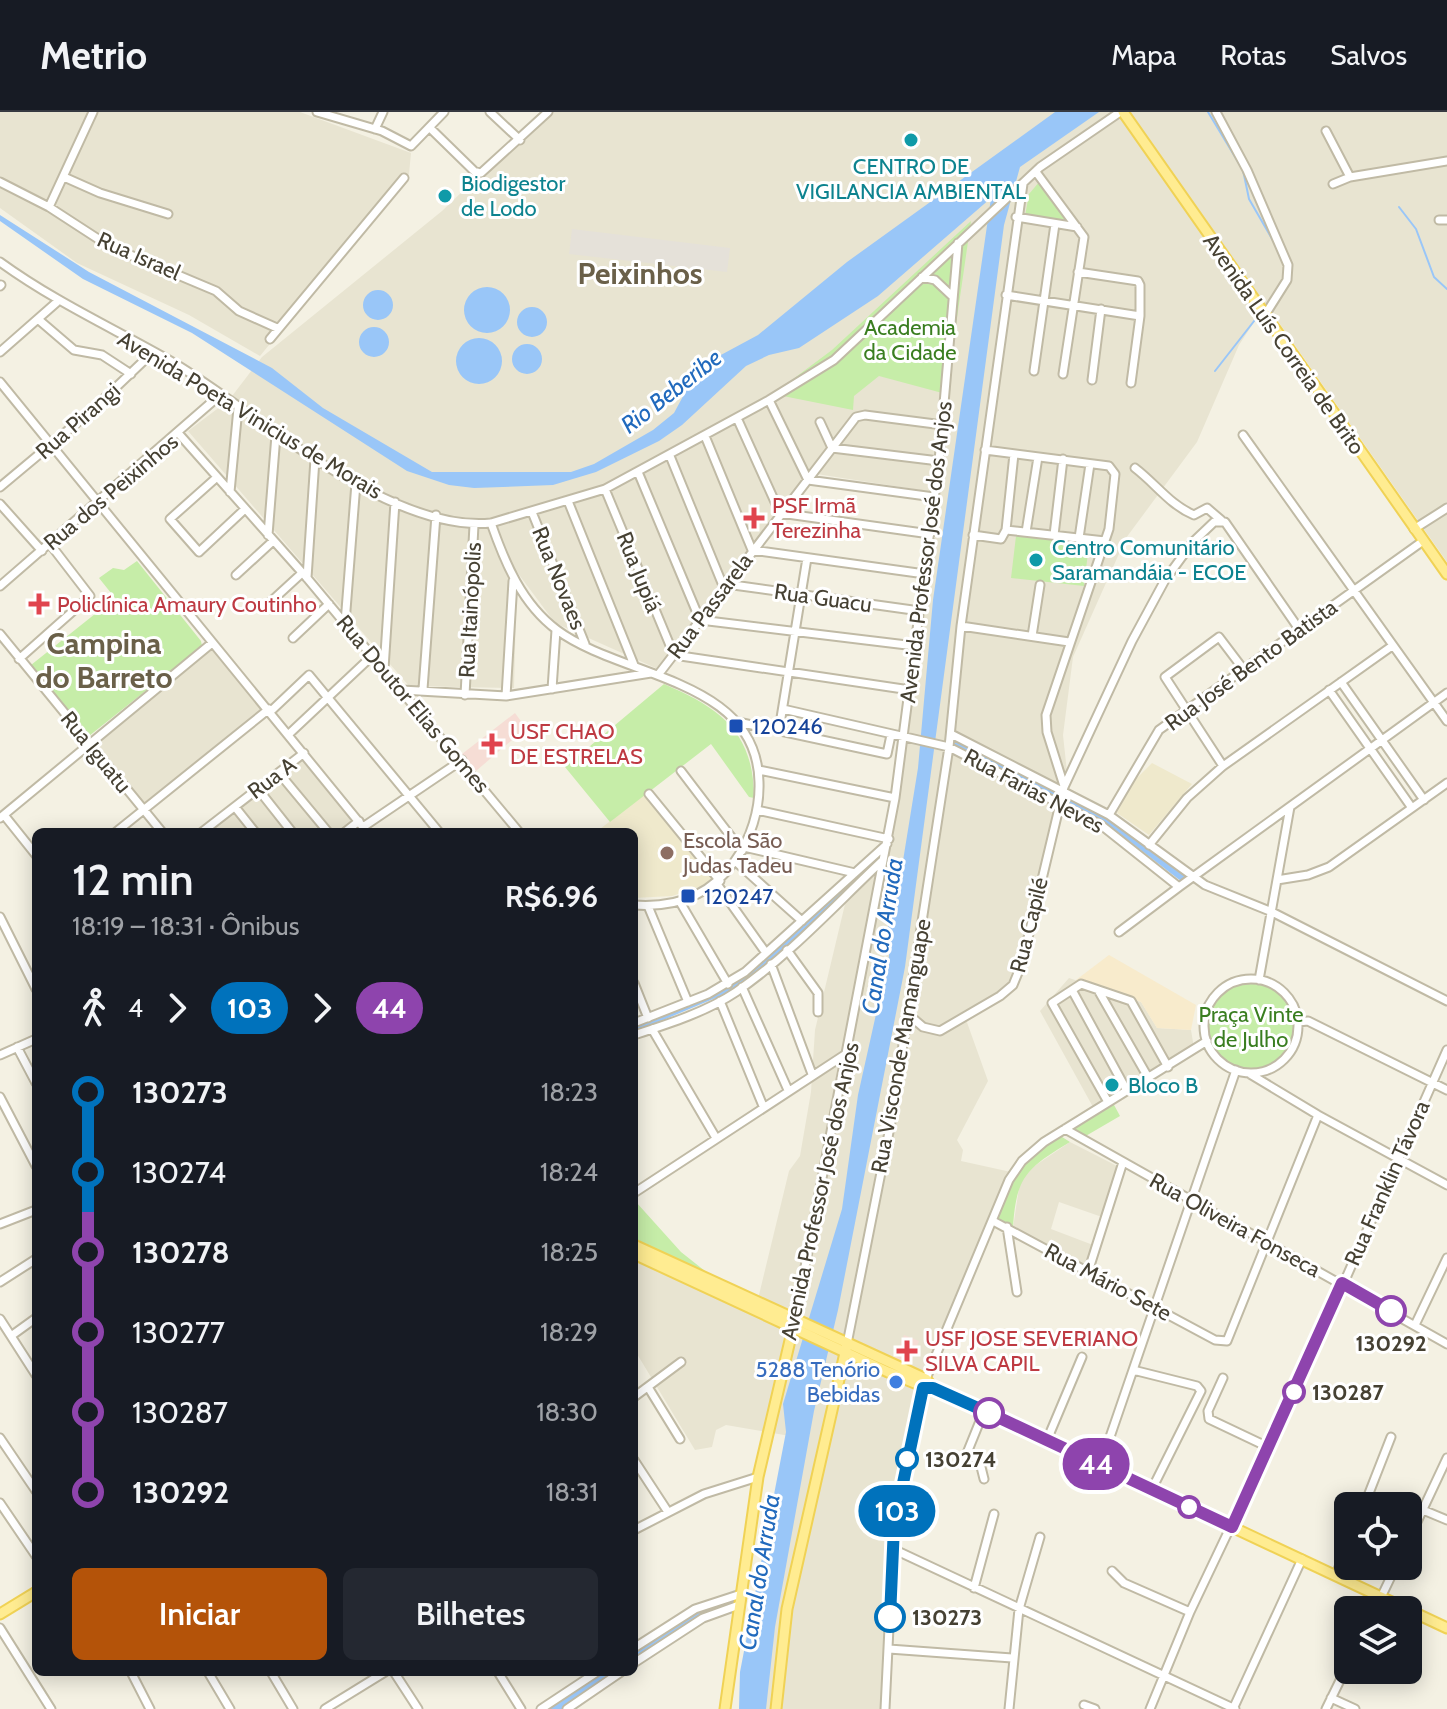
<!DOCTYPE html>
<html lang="pt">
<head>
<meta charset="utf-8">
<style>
  :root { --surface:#171b24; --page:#242831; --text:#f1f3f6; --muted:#9ea1a6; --line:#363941; --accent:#b45309 }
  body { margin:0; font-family:Cabin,sans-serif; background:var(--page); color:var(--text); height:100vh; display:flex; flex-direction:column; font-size:30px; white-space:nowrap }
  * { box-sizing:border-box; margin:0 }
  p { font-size:26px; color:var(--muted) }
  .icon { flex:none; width:44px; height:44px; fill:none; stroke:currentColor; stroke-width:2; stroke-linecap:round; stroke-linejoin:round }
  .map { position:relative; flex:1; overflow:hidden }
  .drawer { position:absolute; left:32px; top:716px; width:606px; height:848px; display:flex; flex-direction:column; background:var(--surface); border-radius:12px; box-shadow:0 4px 20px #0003 }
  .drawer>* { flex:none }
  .badge { padding:0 16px; border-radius:26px; font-size:28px; line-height:52px }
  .fabs { position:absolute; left:1334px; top:1380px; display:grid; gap:16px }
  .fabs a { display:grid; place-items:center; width:88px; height:88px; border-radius:12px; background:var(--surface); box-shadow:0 4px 20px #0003; font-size:40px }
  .map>.badge { position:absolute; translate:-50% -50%; box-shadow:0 0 0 4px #fff }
  .legs { display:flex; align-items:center; gap:12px; height:88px; padding:0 40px; font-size:26px }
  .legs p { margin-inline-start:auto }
  .headline { display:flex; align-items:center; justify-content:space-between; height:136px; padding:0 40px }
  h1 { font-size:44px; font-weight:600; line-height:60px }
  .button { display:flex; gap:16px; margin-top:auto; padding:16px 40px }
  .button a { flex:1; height:92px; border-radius:12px; background:var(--accent); color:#fff; font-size:32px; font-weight:600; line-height:92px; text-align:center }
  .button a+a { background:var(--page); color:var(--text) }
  ul { padding:0 40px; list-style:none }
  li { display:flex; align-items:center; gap:28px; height:80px; font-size:30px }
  li i { display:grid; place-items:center; width:12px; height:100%; margin:0 10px; background:currentColor }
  li i::after { content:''; width:20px; height:20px; margin:-10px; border:6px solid; border-radius:50%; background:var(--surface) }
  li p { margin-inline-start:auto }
  li:first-child i { background:linear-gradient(#0000 50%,currentColor 0) }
  li:last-child i { background:linear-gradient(currentColor 50%,#0000 0) }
  header { display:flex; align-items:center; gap:48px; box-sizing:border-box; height:112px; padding:0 40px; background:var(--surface); border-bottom:2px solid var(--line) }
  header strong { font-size:38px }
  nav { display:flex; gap:44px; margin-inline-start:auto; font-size:28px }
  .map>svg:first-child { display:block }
  .residential { fill:#e8e4d1 }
  .commercial { fill:#f8ebcc }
  .industrial { fill:#e5e1d9 }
  .education { fill:#efe9cc }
  .medical { fill:#f6ddd5 }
  .green { fill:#c6eda8 }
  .water { fill:#99c6f8 }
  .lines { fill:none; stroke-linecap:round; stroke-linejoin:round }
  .stream { stroke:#99c6f8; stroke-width:2 }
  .canal { stroke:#99c6f8; stroke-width:8 }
  .minor-casing { stroke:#c0baa5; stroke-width:11 }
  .major-casing { stroke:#f0d255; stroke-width:13 }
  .minor { stroke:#fff; stroke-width:7 }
  .major { stroke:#ffec91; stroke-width:9 }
  .line-1-casing { stroke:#fff; stroke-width:18 }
  .line-2-casing { stroke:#fff; stroke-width:18 }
  .line-1 { stroke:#0072bc; stroke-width:12 }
  .line-2 { stroke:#8e44ad; stroke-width:12 }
  .culture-dot { fill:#0f9aa8; stroke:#fff; stroke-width:3 }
  .health-dot { fill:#e0444e; stroke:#fff; stroke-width:3 }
  .transit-dot { fill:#1a4fb4; stroke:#fff; stroke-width:3 }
  .education-dot { fill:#8d6e63; stroke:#fff; stroke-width:3 }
  .stop-2-dot { fill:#fff; stroke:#8e44ad; stroke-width:4 }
  .shop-dot { fill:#3f7fe0; stroke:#fff; stroke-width:3 }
  .stop-1-dot { fill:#fff; stroke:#0072bc; stroke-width:4 }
  .labels { text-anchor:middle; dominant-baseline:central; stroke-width:6; stroke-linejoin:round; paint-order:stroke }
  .culture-label { font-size:22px; fill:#0d838f; stroke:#fff; text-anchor:start }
  .street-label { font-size:22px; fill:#464133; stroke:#fff }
  .park-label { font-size:22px; fill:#3a7e20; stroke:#fff }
  .health-label { font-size:22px; fill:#be3a42; stroke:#fff; text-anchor:start }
  .transit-label { font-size:22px; fill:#164399; stroke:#fff; text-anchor:start }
  .education-label { font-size:22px; fill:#785e54; stroke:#fff; text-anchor:start }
  .stop-label { font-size:22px; font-weight:bold; fill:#464133; stroke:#fff; text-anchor:start }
  .shop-label { font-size:22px; fill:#366cbe; stroke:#fff; text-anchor:end }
  .water-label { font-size:24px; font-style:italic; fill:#216abd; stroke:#fff }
  .district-label { font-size:30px; font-weight:bold; fill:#6a6049; stroke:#fff }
</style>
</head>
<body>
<header>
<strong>Metrio</strong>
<nav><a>Mapa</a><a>Rotas</a><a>Salvos</a></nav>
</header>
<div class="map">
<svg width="1447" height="1597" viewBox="0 0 1447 1597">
  <rect width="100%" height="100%" fill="#f4f1e3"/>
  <path class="residential" d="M0,0H300L411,41L409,62L260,244L189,203L77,151L0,96Z
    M545,0H1447V450L1266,192L1239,233L1197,330L1126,426L1073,545L1063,623L1068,669L1022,862L992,887L964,902L988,969L957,1028L963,1038L961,1049L1011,1060L1003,1093L929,1267L920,1301L902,1407L888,1597H756L796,1325L726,1313L716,1318L712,1335L695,1338L634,1237V1124L650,1136L758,1187L789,1059L800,1044L811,980L815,918L851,767L892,725L886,719L918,511L933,380L810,361L660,558L555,511L517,460L514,576L409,574L188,319L229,288L262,245L442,99Z
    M212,530L265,587V601L138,697L91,626Z
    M304,641L359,709L345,720H220L216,715Z
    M1069,866L1141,890L1157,916L1191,918L1194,936L1093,995L1040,899Z
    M1070,1030L1117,1054L1102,1105L1059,1090L1051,1117L1093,1133L1087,1155L1013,1116L1020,1069L1027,1059Z"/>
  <path class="commercial" d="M1109,843L1196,893L1191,918L1157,916L1141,890L1076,868Z"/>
  <path class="industrial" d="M572,117L730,136L727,160L569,142Z"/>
  <path class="education" d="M1152,651L1192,672L1149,723L1117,701L1132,671Z
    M648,680L718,763L705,773L672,784L634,786V720H596Z"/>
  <path class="medical" d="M515,601L526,616L476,659L462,642Z
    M904,1223L919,1229L909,1255L894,1248Z"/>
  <path class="green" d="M1040,69L1072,112L1025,104L1029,82Z
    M971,109L946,282L879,264L854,284L853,298L773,282L832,238Z
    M1016,424L1089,432L1084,474L1011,466Z
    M137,449L201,529L202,534L89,624L31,553L115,486L99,466L113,456L124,458Z
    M664,572C720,596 754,620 754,686L749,685L711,632L610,710L565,655Z
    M1204 914a47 47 0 1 1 94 0a47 47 0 1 1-94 0Z
    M1113,991L1120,1004L1084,1025L1071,1017Z
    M1059,1023L1070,1030C1027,1056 1016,1064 1013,1116L999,1108C994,1071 1033,1041 1059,1023Z
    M636,1090L681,1140L705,1159L703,1162L634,1130Z"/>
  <path class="water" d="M1055,0H1099L1020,55L1004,113L905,855L838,1198L814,1299L775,1515L766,1597H739L740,1560L786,1320L783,1292L842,1097L858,983L889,844L888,807L901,761L918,656L933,488L991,86L878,184L799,236L769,243L746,254L682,313L659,329L596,360L553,373L474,376L449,373L407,359L192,221L83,167L0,109V103L89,160L272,256L323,296L432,360H571L594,352L653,318L674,301L694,264L706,251L758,223L847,150Z
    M464 198a23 23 0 1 1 46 0a23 23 0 1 1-46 0Z
    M363 193a15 15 0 1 1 30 0a15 15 0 1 1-30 0Z
    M517 210a15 15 0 1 1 30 0a15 15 0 1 1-30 0Z
    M359 230a15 15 0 1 1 30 0a15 15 0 1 1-30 0Z
    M456 249a23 23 0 1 1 46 0a23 23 0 1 1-46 0Z
    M512 247a15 15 0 1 1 30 0a15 15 0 1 1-30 0Z"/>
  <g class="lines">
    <path class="stream" d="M1208,0L1243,58L1249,87L1278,137
      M1399,95L1416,117L1434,165L1447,177
      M1215,259L1258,204"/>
    <path class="canal" d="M958,631L1110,709L1181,764
      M634,916L736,873L851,774
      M634,1547L703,1498L721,1493
      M554,1597L614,1560"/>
    <defs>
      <path id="minor" d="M317,0L382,19L411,34L444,0
        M490,0L520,28
        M1216,0L1247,58L1288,153L1287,168L1265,203
        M430,16L474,59L481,61L548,0
        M375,17L383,0
        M1326,19L1350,65
        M1036,60L1084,125L1063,262
        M64,65L100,81L168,102
        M0,70L49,95L109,134L216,179L239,199L277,216
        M1333,72L1350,65L1447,49
        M49,95L93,0
        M1016,105L1077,115
        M1439,108H1447
        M0,150C55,190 115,217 174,251C258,301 388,421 491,411L605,377L769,288L834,248L1040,55L1120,0
        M1078,160L1138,169L1140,173V204L1131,271
        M922,165L935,168L952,184
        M0,174L1,173
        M1006,183L1140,204
        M39,208L74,238L102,243L131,262
        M270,227L404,66
        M0,240L57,190
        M1034,259L1055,112
        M1092,268L1101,197
        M0,270L367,720
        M769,288L808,368L934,385
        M737,306L780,401L930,422
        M820,310L832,336L939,349
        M179,322L307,466L519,720
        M1243,323L1447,609
        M705,324L752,438L925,462
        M985,338L1109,354L1115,362L1109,417L1046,603L1047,620L1064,674
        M670,344L724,476
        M1135,356C1156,372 1170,393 1194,403L1207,396L1221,408
        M638,360L700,508L915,534
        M216,366L170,407L199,440L245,397
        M0,375L91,299L153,240
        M605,377L674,543L910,578
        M230,380L238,296
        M568,389L634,553
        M0,392L42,439
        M532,400L585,532
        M491,411C505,451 522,492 557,518C621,566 757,566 759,670C760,697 751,727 734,750C710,784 676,796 634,793
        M1414,417L1447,396
        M1006,418L1014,342
        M1026,420L1038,345
        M268,423L276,323
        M973,423L1001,427L1006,418L1105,429
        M1054,423L1063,347
        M1079,426L1090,352
        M236,463L273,429
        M307,466L315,347
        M726,472L920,499
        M0,474L220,283
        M265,495L302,461
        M345,511L356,371
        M961,514L1069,530
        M0,522L162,720
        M1032,524L1040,473
        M293,526L329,492
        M19,547L90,484L50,432
        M384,557L395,390
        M658,563L856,305L865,303L943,313
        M1341,570L1424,688
        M423,577L436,403
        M552,577L556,518
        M402,578L506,584L651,561
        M1329,578L1412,696
        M465,583L474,413
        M506,584L513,469
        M783,597L949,635L1101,713L1179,775L1447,581
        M271,599L309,563L439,720
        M738,610L887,642L891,623
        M779,618L807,446
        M289,622L372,544
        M951,622L1109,703L1205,773L1272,800L1447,889
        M1223,654L1165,565L1219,525L1244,558
        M759,658L895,686
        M681,659L742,739
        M279,661L328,720
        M258,677L292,720
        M649,682L720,769
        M235,695L255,720
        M757,698L889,727
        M4,703L36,743
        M1109,703L1159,618L1423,429
        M0,706L212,531
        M363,715L462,648
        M116,720L269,597
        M202,720L304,641
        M345,720L359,709
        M1149,733L1187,686L1223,654L1392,534
        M744,735L855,761
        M735,749L802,809
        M1277,768L1308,763L1329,755L1447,671
        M717,772L766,841
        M680,790L728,872
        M648,794L688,890
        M0,805L36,877
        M1119,820L1179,775
        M787,838L818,881V900
        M771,852L812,962
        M1204 914a47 47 0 1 1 94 0a47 47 0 1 1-94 0Z
        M1259,868L1290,695
        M634,871L648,906
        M742,875L788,978
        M1072,878L1127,979
        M1098,878L1149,967
        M720,889L763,994
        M908,902L923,915L940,919L1000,884L1013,873L1022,851L1064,675L1132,529L1165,468L1192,431L1214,410H1225L1299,517
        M1298,910L1308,909L1447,978
        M634,911L708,882L745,860L887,732
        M652,917L716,1026
        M634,923C668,912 706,900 736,880C790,843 836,792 883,748
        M17,935L36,971
        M0,943L36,927
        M1250,962L1318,1003L1447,1073
        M0,985L36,1054
        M1108,990L1052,891L1081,872L1131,889L1168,955
        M1065,1017L1447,1232
        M634,1081L849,940
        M993,1109L1215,1228L1227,1229L1318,1003
        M0,1112L36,1098
        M1007,1115L1017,1180
        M1088,1160L1123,1050
        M0,1170L36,1147
        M0,1207L36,1263
        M795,1207L895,686L939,349L958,131
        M1415,1213L1447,1146
        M11,1224L36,1206
        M847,1232L891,1010L949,635L961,514L1023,72
        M1133,1258L1197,1274L1201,1279L1151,1379
        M1223,1266L1208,1299L1209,1307L1268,1335
        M648,1275L680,1327
        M634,1285L681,1250
        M0,1326L36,1379
        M1047,1328L1082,1245
        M634,1348L668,1400
        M1100,1354L1236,958
        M984,1367L980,1351L967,1341L984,1299
        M0,1391L36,1444
        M1364,1394L1391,1325
        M1423,1398L1447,1408
        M634,1418L704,1382L758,1365
        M1408,1429L1447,1346
        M893,1437L1235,1597
        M1112,1459L1124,1471L1190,1500
        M1336,1463L1348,1432
        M974,1476L994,1402
        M1375,1498L1396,1454
        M0,1516L51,1597
        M634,1536L695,1497L741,1482
        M889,1537L1012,1546
        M634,1551L703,1506L739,1493
        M131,1560L150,1597
        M208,1560L230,1597
        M271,1560L293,1597
        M394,1560L418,1597
        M498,1560L521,1597
        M1331,1586L1355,1597
        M1084,1593L1095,1597
        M325,1597L385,1560
        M541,1597L597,1560
        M567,1597L621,1560
        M885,1597L894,1414L907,1345L926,1267L1009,1068L1022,1049L1044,1030L1207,929
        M1009,1597L1019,1497L1040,1425
        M1150,1597L1190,1500L1307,1254L1447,938
        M1233,1597L1302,1447
        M1326,1597L1348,1552"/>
      <path id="major" d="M1123,0L1447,462
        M634,1133L926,1267L933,1276
        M634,1142L888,1260L1002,1307L1447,1516
        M0,1502L36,1480
        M725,1597L758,1365L795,1207
        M776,1597L787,1497L847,1232"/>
    </defs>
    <use href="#minor" class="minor-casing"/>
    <use href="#major" class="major-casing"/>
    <use href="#minor" class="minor"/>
    <use href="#major" class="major"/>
  </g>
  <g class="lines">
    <defs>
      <path id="line-1" d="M890,1505L894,1414L923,1276H933L989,1301"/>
      <path id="line-2" d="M989,1301L1232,1415L1342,1171L1391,1199"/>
    </defs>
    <use href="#line-1" class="line-1-casing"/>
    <use href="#line-2" class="line-2-casing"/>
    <use href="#line-1" class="line-1"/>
    <use href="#line-2" class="line-2"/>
  </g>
  <g class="culture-dot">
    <circle cx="911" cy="28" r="8"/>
    <circle cx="445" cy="84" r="8"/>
    <circle cx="1036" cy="448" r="8"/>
    <circle cx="1112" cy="973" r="8"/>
  </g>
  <g class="health-dot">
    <path d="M750 394h8v8h8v8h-8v8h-8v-8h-8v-8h8z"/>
    <path d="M35 480h8v8h8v8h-8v8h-8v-8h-8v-8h8z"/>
    <path d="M488 620h8v8h8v8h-8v8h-8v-8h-8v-8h8z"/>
    <path d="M903 1227h8v8h8v8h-8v8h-8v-8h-8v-8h8z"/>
  </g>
  <g class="transit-dot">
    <rect x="728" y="606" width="16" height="16" rx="4"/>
    <rect x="680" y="776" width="16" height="16" rx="4"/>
  </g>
  <circle class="education-dot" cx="667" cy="741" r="8"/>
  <g class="stop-2-dot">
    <circle cx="1391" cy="1199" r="14"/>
    <circle cx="1294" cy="1280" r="10"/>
    <circle cx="989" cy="1301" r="14"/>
    <circle cx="1189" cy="1395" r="10"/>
  </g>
  <circle class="shop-dot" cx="896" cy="1270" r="8"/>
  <g class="stop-1-dot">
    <circle cx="907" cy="1347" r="10"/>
    <circle cx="890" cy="1505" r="14"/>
  </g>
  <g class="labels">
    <g class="culture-label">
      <text x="911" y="54" text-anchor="middle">CENTRO DE<tspan x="911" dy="25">VIGILANCIA AMBIENTAL</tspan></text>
      <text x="461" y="71">Biodigestor<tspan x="461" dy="25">de Lodo</tspan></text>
      <text x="1052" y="435">Centro Comunitário<tspan x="1052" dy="25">Saramandáia - ECOE</tspan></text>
      <text x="1128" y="973">Bloco B</text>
    </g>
    <g class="street-label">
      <text transform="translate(139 144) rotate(24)">Rua Israel</text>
      <text transform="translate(1284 232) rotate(55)">Avenida Luís Correia de Brito</text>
      <text transform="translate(250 303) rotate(31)">Avenida Poeta Vinicius de Morais</text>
      <text transform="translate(78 309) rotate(-41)">Rua Pirangi</text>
      <text transform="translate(111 380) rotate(-40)">Rua dos Peixinhos</text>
      <text transform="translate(926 440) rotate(-83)">Avenida Professor José dos Anjos</text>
      <text transform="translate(639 460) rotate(68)">Rua Jupiá</text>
      <text transform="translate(559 466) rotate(68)">Rua Novaes</text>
      <text transform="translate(823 486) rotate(8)">Rua Guacu</text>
      <text transform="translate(710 494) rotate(-53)">Rua Passarela</text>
      <text transform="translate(470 498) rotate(-87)">Rua Itainópolis</text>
      <text transform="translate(1251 553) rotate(-36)">Rua José Bento Batista</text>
      <text transform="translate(413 592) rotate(50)">Rua Doutor Elias Gomes</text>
      <text transform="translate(96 640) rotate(51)">Rua Iguatu</text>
      <text transform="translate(272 666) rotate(-37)">Rua A</text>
      <text transform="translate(1034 679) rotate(28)">Rua Farias Neves</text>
      <text transform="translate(1029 813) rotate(-76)">Rua Capilé</text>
      <text transform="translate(901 934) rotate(-80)">Rua Visconde Mamanguape</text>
      <text transform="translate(1387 1071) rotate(-66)">Rua Franklin Távora</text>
      <text transform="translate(820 1079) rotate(-78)">Avenida Professor José dos Anjos</text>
      <text transform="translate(1235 1113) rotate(29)">Rua Oliveira Fonseca</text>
      <text transform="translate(1108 1170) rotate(28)">Rua Mário Sete</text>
    </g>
    <g class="park-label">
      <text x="910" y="215">Academia<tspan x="910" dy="25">da Cidade</tspan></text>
      <text x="1251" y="902">Praça Vinte<tspan x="1251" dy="25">de Julho</tspan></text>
    </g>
    <g class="health-label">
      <text x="772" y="393">PSF Irmã<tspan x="772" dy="25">Terezinha</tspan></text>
      <text x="57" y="492">Policlínica Amaury Coutinho</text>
      <text x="510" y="619">USF CHAO<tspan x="510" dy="25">DE ESTRELAS</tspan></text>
      <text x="925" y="1226">USF JOSE SEVERIANO<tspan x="925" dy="25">SILVA CAPIL</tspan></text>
    </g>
    <g class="transit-label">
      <text x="752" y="614">120246</text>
      <text x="704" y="784">120247</text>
    </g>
    <g class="education-label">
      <text x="683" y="728">Escola São<tspan x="683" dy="25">Judas Tadeu</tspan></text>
    </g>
    <g class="stop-label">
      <text x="1391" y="1231" text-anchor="middle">130292</text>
      <text x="1312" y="1280">130287</text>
      <text x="925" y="1347">130274</text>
      <text x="912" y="1505">130273</text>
    </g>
    <g class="shop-label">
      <text x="880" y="1257">5288 Tenório<tspan x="880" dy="25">Bebidas</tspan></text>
    </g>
    <g class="water-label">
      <text transform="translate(671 279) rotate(-38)">Rio Beberibe</text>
      <text transform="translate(882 824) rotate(-81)">Canal do Arruda</text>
      <text transform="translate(759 1460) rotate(-81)">Canal do Arruda</text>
    </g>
    <g class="district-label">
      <text x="640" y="161">Peixinhos</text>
      <text x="104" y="531">Campina<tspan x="104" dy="34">do Barreto</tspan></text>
    </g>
  </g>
</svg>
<div class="fabs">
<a><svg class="icon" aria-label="locate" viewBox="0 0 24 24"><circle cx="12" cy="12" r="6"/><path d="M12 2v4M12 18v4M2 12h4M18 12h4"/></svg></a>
<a><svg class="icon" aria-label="layers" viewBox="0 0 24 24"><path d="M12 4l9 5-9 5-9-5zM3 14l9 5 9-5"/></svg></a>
</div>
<b class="badge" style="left:897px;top:1399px;background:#0072bc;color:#fff">103</b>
<b class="badge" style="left:1096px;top:1352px;background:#8e44ad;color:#fff">44</b>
<section class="drawer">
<div class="headline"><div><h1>12 min</h1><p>18:19 – 18:31 · Ônibus</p></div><b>R$6.96</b></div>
<div class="legs"><svg class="icon" aria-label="walk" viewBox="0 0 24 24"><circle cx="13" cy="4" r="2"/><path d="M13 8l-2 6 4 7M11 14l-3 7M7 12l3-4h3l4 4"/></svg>4<svg class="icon" aria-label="forward" viewBox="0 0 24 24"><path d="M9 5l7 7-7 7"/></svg><b class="badge" style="background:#0072bc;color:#fff">103</b><svg class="icon" aria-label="forward" viewBox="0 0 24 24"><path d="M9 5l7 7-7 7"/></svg><b class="badge" style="background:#8e44ad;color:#fff">44</b></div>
<ul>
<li><i style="color:#0072bc"></i><b>130273</b><p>18:23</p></li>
<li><i style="color:#0072bc"></i><span>130274</span><p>18:24</p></li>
<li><i style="color:#8e44ad"></i><b>130278</b><p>18:25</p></li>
<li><i style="color:#8e44ad"></i><span>130277</span><p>18:29</p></li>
<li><i style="color:#8e44ad"></i><span>130287</span><p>18:30</p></li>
<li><i style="color:#8e44ad"></i><b>130292</b><p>18:31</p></li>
</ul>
<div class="button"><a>Iniciar</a><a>Bilhetes</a></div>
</section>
</div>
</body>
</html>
